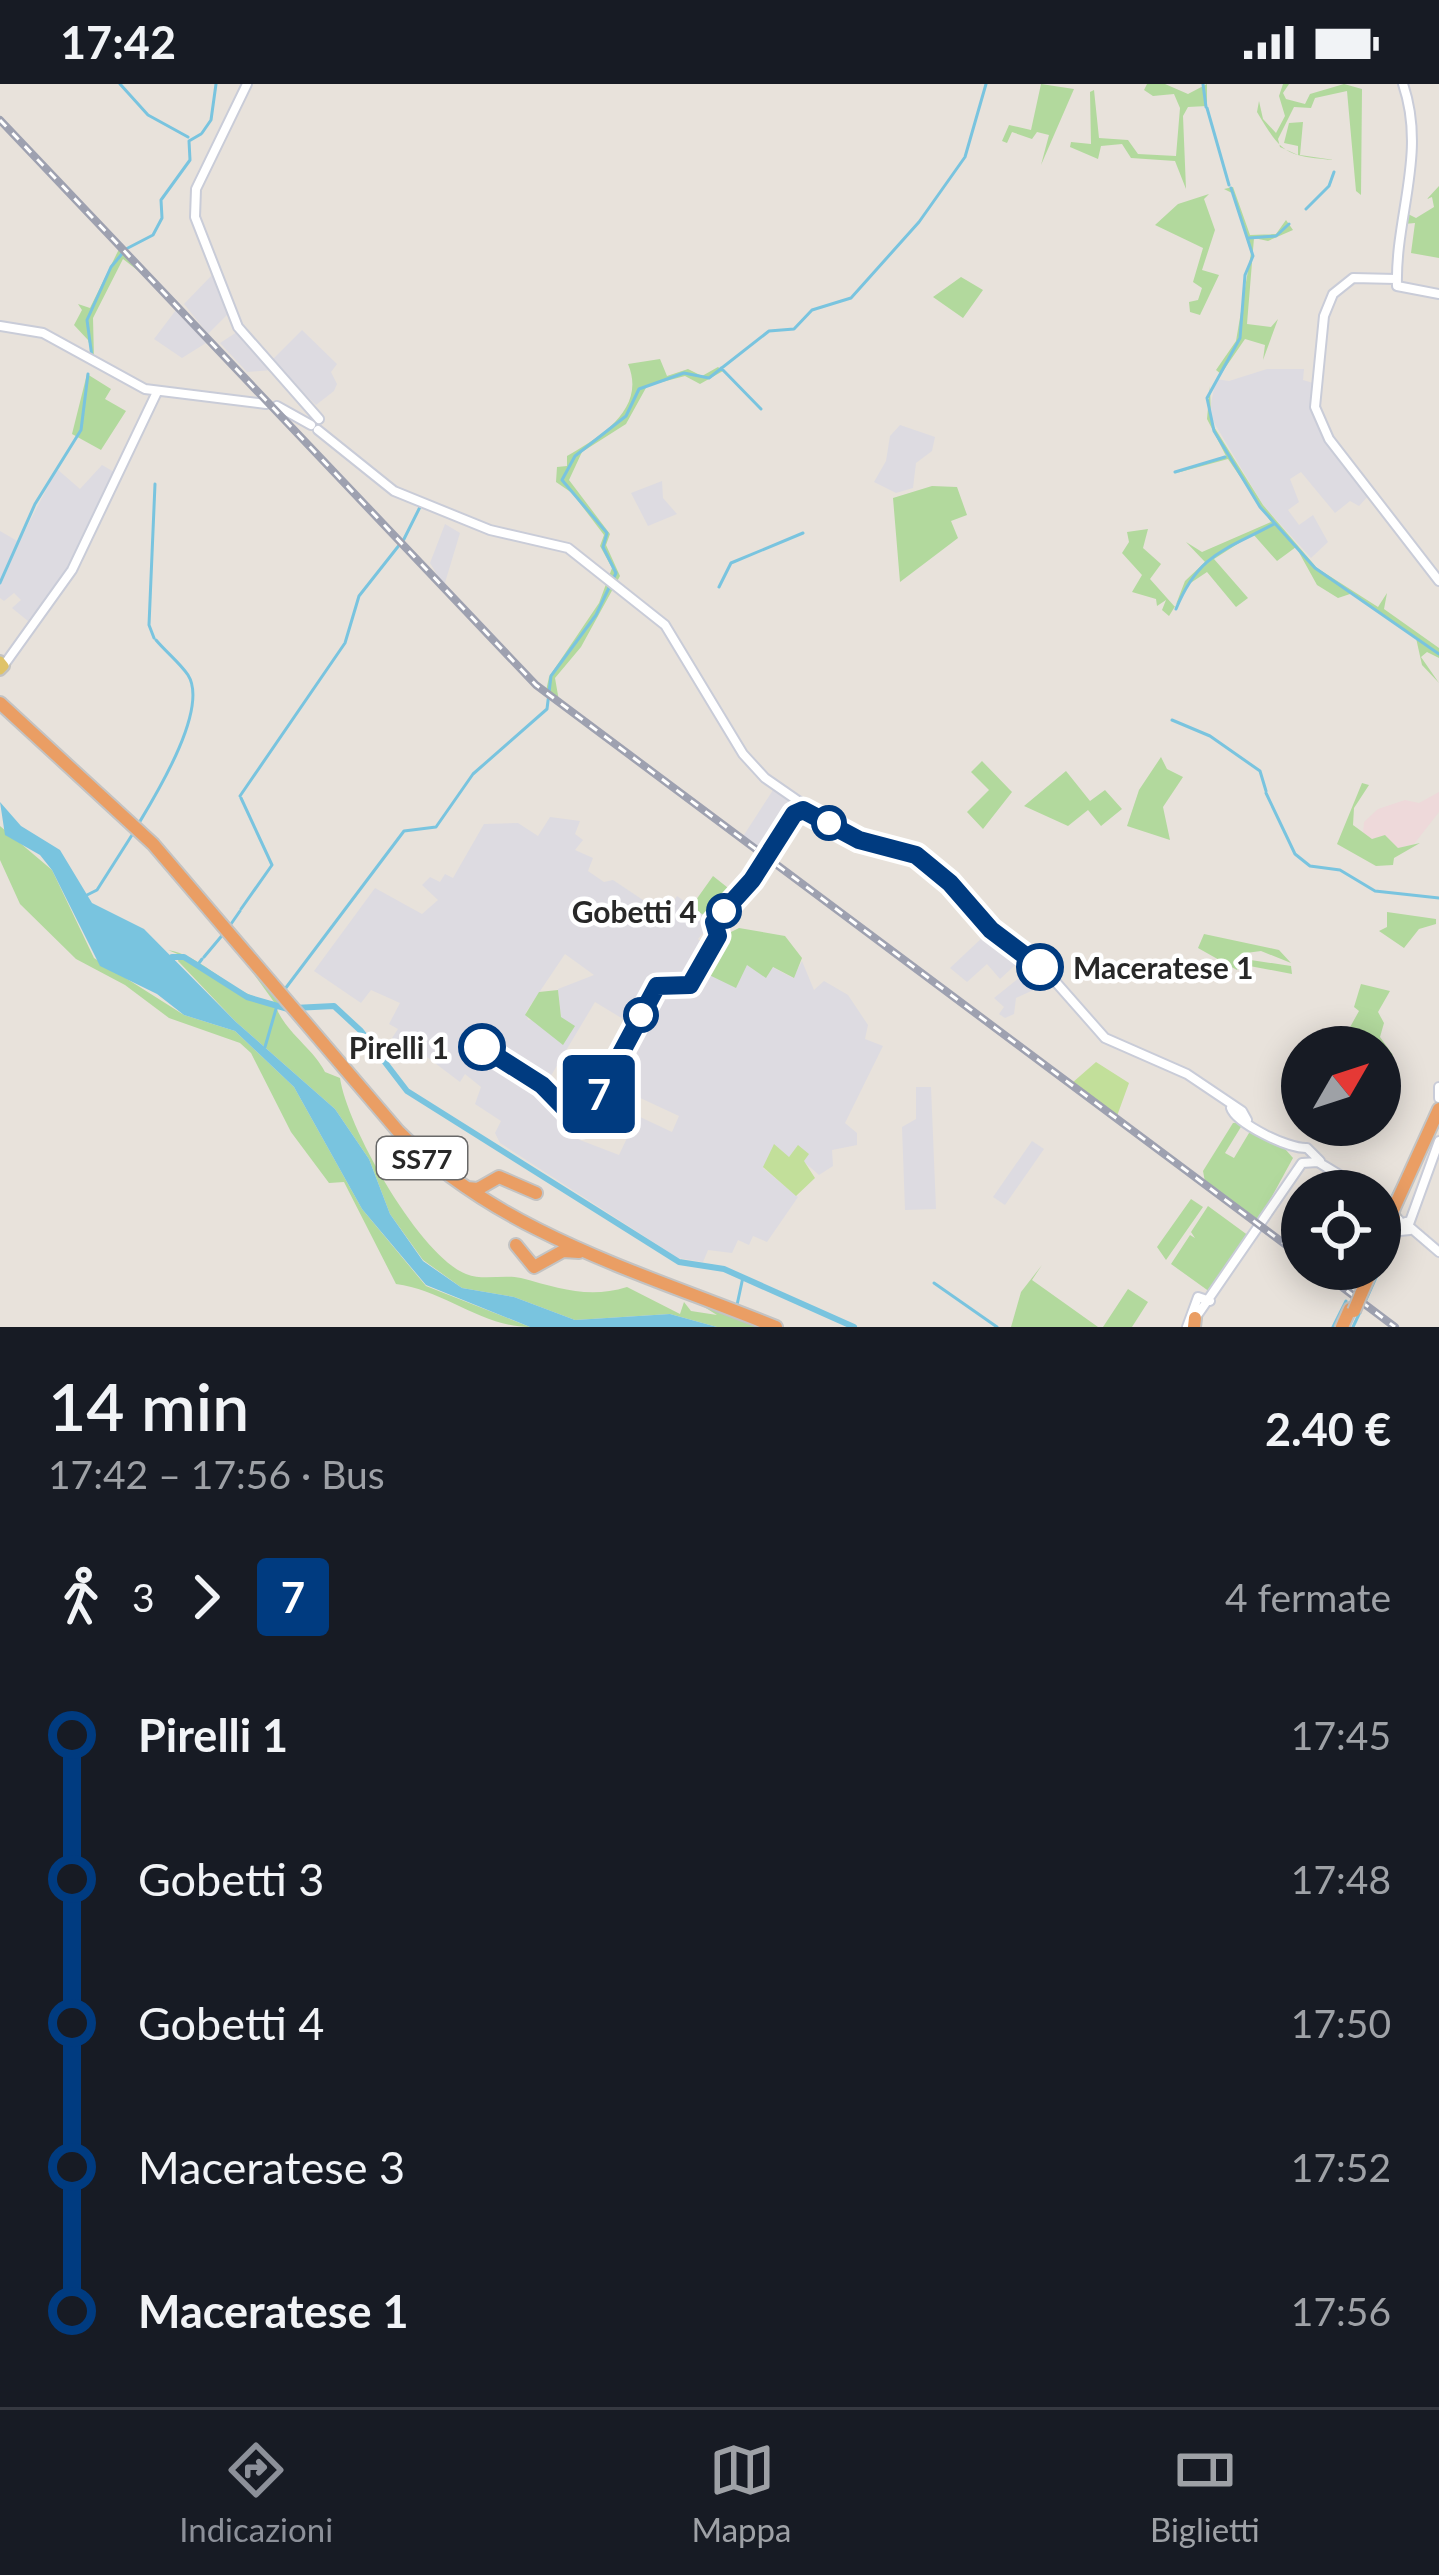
<!DOCTYPE html>
<html lang="it">
<head>
<meta charset="utf-8">
<style>
  :root { --surface:#171b24; --page:#242831; --text:#f1f3f6; --muted:#9ea1a6; --line:#363941; --accent:#8c9099 }
  body { margin:0; font-family:Lato,sans-serif; background:var(--page); color:var(--text); height:100vh; display:flex; flex-direction:column; font-size:45px; white-space:nowrap }
  * { box-sizing:border-box; margin:0 }
  p { font-size:39px; color:var(--muted) }
  .icon { flex:none; width:66px; height:66px; fill:none; stroke:currentColor; stroke-width:2; stroke-linecap:round; stroke-linejoin:round }
  .map { position:relative; height:1243px; overflow:hidden }
  .details { display:flex; flex-direction:column; background:var(--surface); flex:1 }
  .details>* { flex:none }
  .badge { padding:0 24px; border-radius:9px; font-size:42px; line-height:78px }
  .needle { width:78px; rotate:51deg }
  .tools { position:absolute; left:1281px; top:942px; display:grid; gap:24px }
  .tools a { display:grid; place-items:center; width:120px; height:120px; border-radius:50%; background:var(--surface); box-shadow:0 6px 30px #0003; font-size:60px }
  .map>.badge { position:absolute; translate:-50% -50%; box-shadow:0 0 0 6px #fff }
  .legs { display:flex; align-items:center; gap:18px; height:132px; padding:0 48px; font-size:39px }
  .legs p { margin-inline-start:auto }
  .head { display:flex; align-items:center; justify-content:space-between; height:204px; padding:0 48px }
  h1 { font-size:66px; font-weight:600; line-height:90px }
  ul { padding:0 48px; list-style:none }
  li { display:flex; align-items:center; gap:42px; height:144px; font-size:45px }
  li i { display:grid; place-items:center; width:18px; height:100%; margin:0 15px; background:currentColor }
  li i::after { content:''; width:30px; height:30px; margin:-15px; border:9px solid; border-radius:50%; background:var(--surface) }
  li p { margin-inline-start:auto }
  li:first-child i { background:linear-gradient(#0000 50%,currentColor 0) }
  li:last-child i { background:linear-gradient(currentColor 50%,#0000 0) }
  .status { display:flex; justify-content:space-between; align-items:center; height:84px; padding:0 60px; background:var(--surface); direction:ltr }
  .status svg { height:33px; fill:currentColor }
  .dock { display:flex; justify-content:space-around; align-items:center; height:168px; border-top:3px solid var(--line); background:var(--surface); font-size:33px; color:var(--muted) }
  .dock a { display:grid; justify-items:center; gap:6px }
  .dock .selected { color:var(--accent) }
  .map>svg:first-child { display:block }
  .industrial { fill:#dddbe1; fill-rule:evenodd }
  .medical { fill:#eed9da }
  .green { fill:#b2d99d }
  .pitch { fill:#c2df9a }
  .water { fill:#79c4df }
  .lines { fill:none; stroke-linecap:round; stroke-linejoin:round }
  .stream { stroke:#79c4df; stroke-width:3 }
  .canal { stroke:#79c4df; stroke-width:6 }
  .secondary-casing { stroke:#c9ccd8; stroke-width:12 }
  .primary-casing { stroke:#c3c3c3; stroke-width:14 }
  .highway-casing { stroke:#c3c3c3; stroke-width:16 }
  .secondary { stroke:#fff; stroke-width:8 }
  .primary { stroke:#dfc369; stroke-width:9 }
  .highway { stroke:#ea9e64; stroke-width:12 }
  .rail-casing { stroke:#9ea1b0; stroke-width:8 }
  .rail { stroke:#fff; stroke-width:3; stroke-dasharray:9; stroke-linecap:butt }
  .highway-bridge-casing { stroke:#c3c3c3; stroke-width:16; stroke-linecap:butt }
  .highway-bridge { stroke:#ea9e64; stroke-width:12 }
  .line-1-casing { stroke:#fff; stroke-width:27 }
  .line-1 { stroke:#003b80; stroke-width:18 }
  .stop-1-dot { fill:#fff; stroke:#003b80; stroke-width:6 }
  .labels { text-anchor:middle; dominant-baseline:central; stroke-width:9; stroke-linejoin:round; paint-order:stroke }
  .shield { fill:#fff; stroke:#686868; stroke-width:3 }
  .shield-label { font-size:27px; font-weight:bold; fill:#282828 }
  .stop-label { font-size:30px; font-weight:bold; fill:#282828; stroke:#fff; text-anchor:end }
</style>
</head>
<body>
<div class="status"><b>17:42</b><svg viewBox="0 0 49 12"><path d="M0 12V9h3v3zM5 12V6h3v6zM10 12V3h3v9zM15 12V0h3v12zM26 1h20v11H26zM47 4h2v5h-2z"/></svg></div>
<div class="map">
<svg width="1439" height="1243" viewBox="0 0 1439 1243">
  <rect width="100%" height="100%" fill="#e8e2db"/>
  <path class="industrial" d="M213,190L229,229L208,250L184,220Z
    M176,226L206,259L182,274L154,255Z
    M302,246L337,280L331,288L337,300L334,307L316,321L271,277Z
    M237,248L272,286L247,288L220,259Z
    M1267,285H1304L1303,296L1313,299L1320,345L1371,409L1359,422L1350,417L1335,429L1301,388L1290,395L1299,418L1288,426L1299,441L1313,431L1328,458L1311,474L1263,421L1209,330L1216,295L1229,297Z
    M900,341L935,353L932,367L916,379L913,404L896,409L874,398L886,377L890,352Z
    M102,381L116,389L68,487L28,537L12,524L21,516L14,509L4,517L0,514V447L19,458L57,385L80,405Z
    M662,397L663,414L677,430L648,442L631,409Z
    M445,440L460,449L444,502L430,479Z
    M775,703L794,720L767,772L742,754Z
    M550,733L580,737L575,750L583,756L575,766L593,774L588,787L604,798L613,796L664,830L677,812L713,837L698,855L709,864L702,885L747,881L767,893L772,883L793,894L802,877L814,906L824,897L848,911L868,941L865,955L883,962L845,1039L857,1049V1061L832,1066L833,1082L819,1091L803,1077L798,1062L789,1073L763,1084L798,1113L767,1158L753,1152L749,1161L738,1156L732,1169L708,1166L703,1178L678,1174L500,1059L495,1049L501,1037L475,1020L481,1003L465,990L460,998L415,964L412,968L392,954L398,945L389,940L400,919L371,906L361,919L314,887L375,804L422,830L438,816L422,801L430,793L440,798L445,790L453,794L484,740L518,739L538,752ZM565,870L594,891L558,905L561,933L528,936L526,928ZM595,918L633,941L599,1005L589,1001L574,1024L546,1000ZM608,999L679,1032L672,1048L638,1032L631,1046L619,1040L626,1026L600,1014ZM590,1033L627,1054L619,1071L580,1056Z
    M984,852L998,867L1007,861L1024,873L1000,895L987,880L967,898L950,884Z
    M1035,881L1053,897L1016,914L1014,930L1005,934L999,930L1004,923L994,914Z
    M916,1003H931L936,1125L905,1126L902,1043L916,1035Z
    M1032,1057L1044,1065L1005,1121L993,1113Z"/>
  <path class="medical" d="M1439,708V728L1414,760L1398,764L1385,751L1372,755L1363,749L1364,738L1378,725L1405,716L1419,719Z"/>
  <path class="green" d="M1041,0L1074,5L1041,81L1049,51L1037,48L1032,55L1012,48L1007,59L1002,57L1009,41L1031,46Z
    M1147,0H1165L1188,10L1207,0V22L1188,23L1183,32L1186,105L1175,77L1131,74L1122,60L1101,62L1098,75L1070,63L1071,58L1091,60L1090,8L1094,6L1099,54L1128,56L1138,70L1176,72L1180,24L1174,10L1153,12L1144,6Z
    M1283,0H1289L1283,9L1286,15L1305,20L1310,10L1344,0L1362,5L1361,111L1356,107L1347,7L1315,14L1311,24L1294,23L1278,55L1280,63L1298,71V62L1284,59L1289,39L1303,38L1300,71L1334,76C1286,72 1282,70 1257,28L1259,17L1263,35L1276,49L1285,32L1279,12Z
    M1439,102V174L1411,169L1415,139L1404,140L1408,130L1416,134L1434,123L1432,113L1427,115Z
    M1233,103L1250,151L1276,150L1286,136L1293,146L1268,157L1254,154L1247,240L1271,243L1278,235L1263,276L1265,261L1245,255L1221,290L1216,286L1236,257L1251,169L1232,109L1224,105Z
    M1209,110L1204,115L1215,146L1202,186L1219,191L1200,231L1190,228L1189,218L1198,216L1202,204L1193,198L1203,164L1155,141L1178,120Z
    M120,163L150,196L123,175L93,234L94,275L88,256L74,241L82,226L78,220L90,224Z
    M961,193L983,206L963,234L933,213Z
    M660,275L667,292L688,285L702,292L718,283L723,287L700,300L685,292L647,302L626,340L582,368L569,396L610,450L606,461L620,492L581,563L555,594L559,617L546,607L549,593L599,519L612,484L600,462L604,451L572,409L556,398L557,383L567,382V372C600,353 647,325 628,280Z
    M87,290L111,305L105,315L126,327L101,366L72,350Z
    M1210,302L1211,338L1263,421L1317,484L1378,523L1387,509L1384,525L1439,564V574L1427,568L1421,573L1439,599L1422,581L1416,554L1353,509L1338,514L1317,501L1296,463L1277,477L1253,450L1214,475L1248,514L1236,523L1207,488L1189,500L1169,532L1162,526L1166,516L1157,522L1156,515L1132,508L1142,491L1122,469L1129,458L1127,448L1148,445L1143,464L1161,480L1150,495L1175,523L1185,497L1205,478L1186,458L1202,468L1271,438L1228,375L1173,390L1226,372L1207,335Z
    M932,402L957,403L967,431L951,437L958,454L900,498L893,414Z
    M1161,673L1167,685L1183,693L1163,723L1170,756L1127,742L1139,706Z
    M982,677L1012,708L983,745L967,728L989,706L971,688Z
    M1066,687L1090,717L1105,706L1122,725L1101,742L1088,726L1068,742L1024,722Z
    M1362,699L1369,701L1354,724L1353,741L1372,755L1385,751L1398,764L1420,759L1394,774L1393,781L1376,782L1337,760Z
    M0,742L52,786L94,874L184,931L235,947L294,1003L362,1125L426,1202L530,1243C482,1243 444,1206 396,1200L344,1098L329,1099L291,1048L251,969L240,959L169,934L125,901L76,875L20,820L0,776Z
    M713,792L737,811L713,837L691,823Z
    M1387,828L1436,835V840L1419,845L1404,864L1379,847L1387,843Z
    M739,844L785,852L802,874L794,894L773,883L766,894L747,881L736,904L703,888L719,854Z
    M1204,850L1279,866L1291,879L1261,867L1246,869L1244,875L1291,882L1292,890L1239,880L1237,886L1198,864Z
    M227,853L342,989L289,928L276,923C286,949 313,964 325,988L340,994C347,1043 419,1171 466,1190C484,1197 503,1190 521,1194C559,1204 588,1215 627,1203L680,1230L684,1218L691,1227L717,1231L685,1211L765,1243H717L670,1230L575,1236L514,1213L462,1204L423,1176L390,1130L369,1075L335,1025L236,938L178,877L180,871L168,866C205,872 231,912 274,918Z
    M1361,900L1390,907L1378,928L1384,939L1380,953L1393,971L1380,990V963H1339L1359,927L1354,923Z
    M558,906L561,933L575,942L563,961L525,931L539,908Z
    M1244,1038L1225,1069L1234,1074L1252,1044L1279,1058L1293,1074L1258,1138L1205,1098L1203,1087L1233,1039Z
    M1191,1115L1203,1123L1166,1176L1157,1163Z
    M1208,1122L1249,1152L1210,1208L1171,1180L1190,1151L1195,1154L1191,1148Z
    M1042,1181L1032,1196L1098,1243H1011L1021,1208Z
    M1128,1205L1148,1218L1132,1243H1103Z"/>
  <path class="pitch" d="M1096,978L1129,999L1117,1032L1072,999Z
    M774,1060L789,1073L798,1061L809,1070L804,1077L815,1094L796,1112L763,1083Z"/>
  <path class="water" d="M0,718L21,742L60,766L92,819L144,845L236,938L335,1025L369,1075L390,1130L423,1177L462,1204L514,1213L575,1236L670,1230L717,1243H530L426,1201L362,1125L294,1003L235,947L184,931L157,910L100,882L52,786L40,771L5,751Z"/>
  <g class="lines">
    <path class="stream" d="M120,0L148,31L188,53
      M1203,0L1206,23
      M1207,24L1229,101
      M202,49L211,36L216,0
      M1231,104L1253,172L1245,191L1240,254L1207,314L1214,347L1260,423L1315,484L1439,570
      M1306,125L1329,102L1334,88
      M1249,154L1276,152L1289,140
      M92,273L87,236L111,183L126,165L153,151L162,134L161,116L190,76L189,57L201,50
      M721,284L761,325
      M1175,388L1225,373
      M0,499L35,420L81,346L88,290
      M719,503L731,479L803,449
      M1176,525C1199,469 1226,466 1274,440
      M154,554L149,541L155,400
      M1172,636L1210,652L1260,687L1266,707
      M1266,709L1295,770L1310,782L1340,786L1375,807L1439,814
      M240,712L345,559L359,512L404,455L420,423
      M139,739C157,709 209,624 188,591C180,579 166,568 156,556
      M87,811L97,806L132,751
      M241,825L272,781L241,714
      M231,840L240,827
      M204,873L225,848
      M199,879L202,875
      M285,905L404,747L436,743L473,690L547,625L551,592L596,531L616,489L603,463L607,449L562,396L575,372L626,332L639,305L684,289L709,294L769,247L794,245L812,226L851,214L919,138L965,73L986,0
      M265,963L276,925
      M1388,1120L1397,1103
      M1380,1138L1384,1128
      M1380,1184L1395,1146
      M934,1199L997,1243
      M1350,1207L1359,1185
      M1365,1218L1379,1187
      M737,1221L743,1193
      M1333,1243L1346,1217
      M1353,1243L1360,1228"/>
    <path class="canal" d="M172,873H184L247,913L288,925
      M294,924L334,922L361,947L407,1007L679,1178L724,1185L854,1243"/>
    <defs>
      <path id="secondary" d="M247,0L196,105L195,133L238,243L319,335
        M1403,0C1427,70 1395,132 1397,202L1439,210
        M1396,195L1353,194L1333,210L1324,232L1315,323L1329,355L1439,497
        M0,242L43,249L145,305L266,320
        M277,322L311,341
        M318,346L394,407L490,446L568,464L665,541L743,670L765,694L843,748L922,775L990,846L1046,887L1105,954L1187,990L1242,1027L1247,1036
        M4,581L72,486L157,308
        M1439,1003V1014
        M1231,1024C1236,1039 1288,1065 1307,1064L1320,1077
        M1380,1119L1399,1136L1400,1147L1410,1146L1406,1138L1399,1141
        M1409,1140L1439,1057
        M1411,1144L1439,1168
        M1194,1236L1302,1079L1318,1078L1366,1107
        M1187,1243L1198,1213L1210,1217"/>
      <path id="primary" d="M0,577L4,582L0,586"/>
      <path id="highway" d="M0,619L153,760L398,1047C501,1151 644,1189 776,1243
        M467,1104L478,1105L499,1093L536,1109
        M1394,1124L1439,1025
        M516,1161L534,1183L563,1167L579,1168
        M1380,1166L1394,1133
        M1361,1210L1372,1185
        M1194,1243L1195,1234
        M1342,1243L1350,1225"/>
    </defs>
    <use href="#secondary" class="secondary-casing"/>
    <use href="#primary" class="primary-casing"/>
    <use href="#highway" class="highway-casing"/>
    <use href="#secondary" class="secondary"/>
    <use href="#primary" class="primary"/>
    <use href="#highway" class="highway"/>
    <defs>
      <path id="rail" d="M0,36L536,601L1302,1173
        M1318,1185L1395,1243"/>
    </defs>
    <use href="#rail" class="rail-casing"/>
    <use href="#rail" class="rail"/>
    <defs>
      <path id="highway-bridge" d="M1391,1131L1394,1124
        M1354,1227L1361,1210"/>
    </defs>
    <use href="#highway-bridge" class="highway-bridge-casing"/>
    <use href="#highway-bridge" class="highway-bridge"/>
  </g>
  <g class="lines">
    <defs>
      <path id="line-1" d="M482,963L542,1001L582,1042L657,902L690,901L718,852L714,838L752,796L794,730L803,726L859,756L916,771L950,799L991,846L1040,883"/>
    </defs>
    <use href="#line-1" class="line-1-casing"/>
    <use href="#line-1" class="line-1"/>
  </g>
  <g class="stop-1-dot">
    <circle cx="829" cy="739" r="15"/>
    <circle cx="724" cy="827" r="15"/>
    <circle cx="1040" cy="883" r="21"/>
    <circle cx="641" cy="931" r="15"/>
    <circle cx="482" cy="963" r="21"/>
  </g>
  <g class="labels">
    <rect class="shield" x="377" y="1053" width="90" height="42" rx="9"/>
    <g class="shield-label">
      <text x="422" y="1074">SS77</text>
    </g>
    <g class="stop-label">
      <text x="697" y="827">Gobetti 4</text>
      <text x="1073" y="883" text-anchor="start">Maceratese 1</text>
      <text x="449" y="963">Pirelli 1</text>
    </g>
  </g>
</svg>
<div class="tools">
<a><svg class="needle" viewBox="-14 -14 28 28"><path d="M0-13l5 13h-10z" fill="#e53935"/><path d="M0 13l5-13h-10z" fill="#9ea1a6"/></svg></a>
<a><svg class="icon" aria-label="locate" viewBox="0 0 24 24"><circle cx="12" cy="12" r="6"/><path d="M12 2v4M12 18v4M2 12h4M18 12h4"/></svg></a>
</div>
<b class="badge" style="left:599px;top:1010px;background:#003b80;color:#fff">7</b>
</div>
<section class="details">
<div class="head"><div><h1>14 min</h1><p>17:42 – 17:56 · Bus</p></div><b>2.40 €</b></div>
<div class="legs"><svg class="icon" aria-label="walk" viewBox="0 0 24 24"><circle cx="13" cy="4" r="2"/><path d="M13 8l-2 6 4 7M11 14l-3 7M7 12l3-4h3l4 4"/></svg>3<svg class="icon" aria-label="forward" viewBox="0 0 24 24"><path d="M9 5l7 7-7 7"/></svg><b class="badge" style="background:#003b80;color:#fff">7</b><p>4 fermate</p></div>
<ul>
<li><i style="color:#003b80"></i><b>Pirelli 1</b><p>17:45</p></li>
<li><i style="color:#003b80"></i><span>Gobetti 3</span><p>17:48</p></li>
<li><i style="color:#003b80"></i><span>Gobetti 4</span><p>17:50</p></li>
<li><i style="color:#003b80"></i><span>Maceratese 3</span><p>17:52</p></li>
<li><i style="color:#003b80"></i><b>Maceratese 1</b><p>17:56</p></li>
</ul>
</section>
<nav class="dock">
<a class="selected"><svg class="icon" aria-label="directions" viewBox="0 0 24 24"><path d="M12 3l9 9-9 9-9-9zM9 14v-3h6M13 9l2 2-2 2"/></svg>Indicazioni</a>
<a><svg class="icon" aria-label="map" viewBox="0 0 24 24"><path d="M3 6l6-2 6 2 6-2v14l-6 2-6-2-6 2zM9 4v14M15 6v14"/></svg>Mappa</a>
<a><svg class="icon" aria-label="tickets" viewBox="0 0 24 24"><path d="M3 7h18v10H3zM15 7v10"/></svg>Biglietti</a>
</nav>
</body>
</html>
